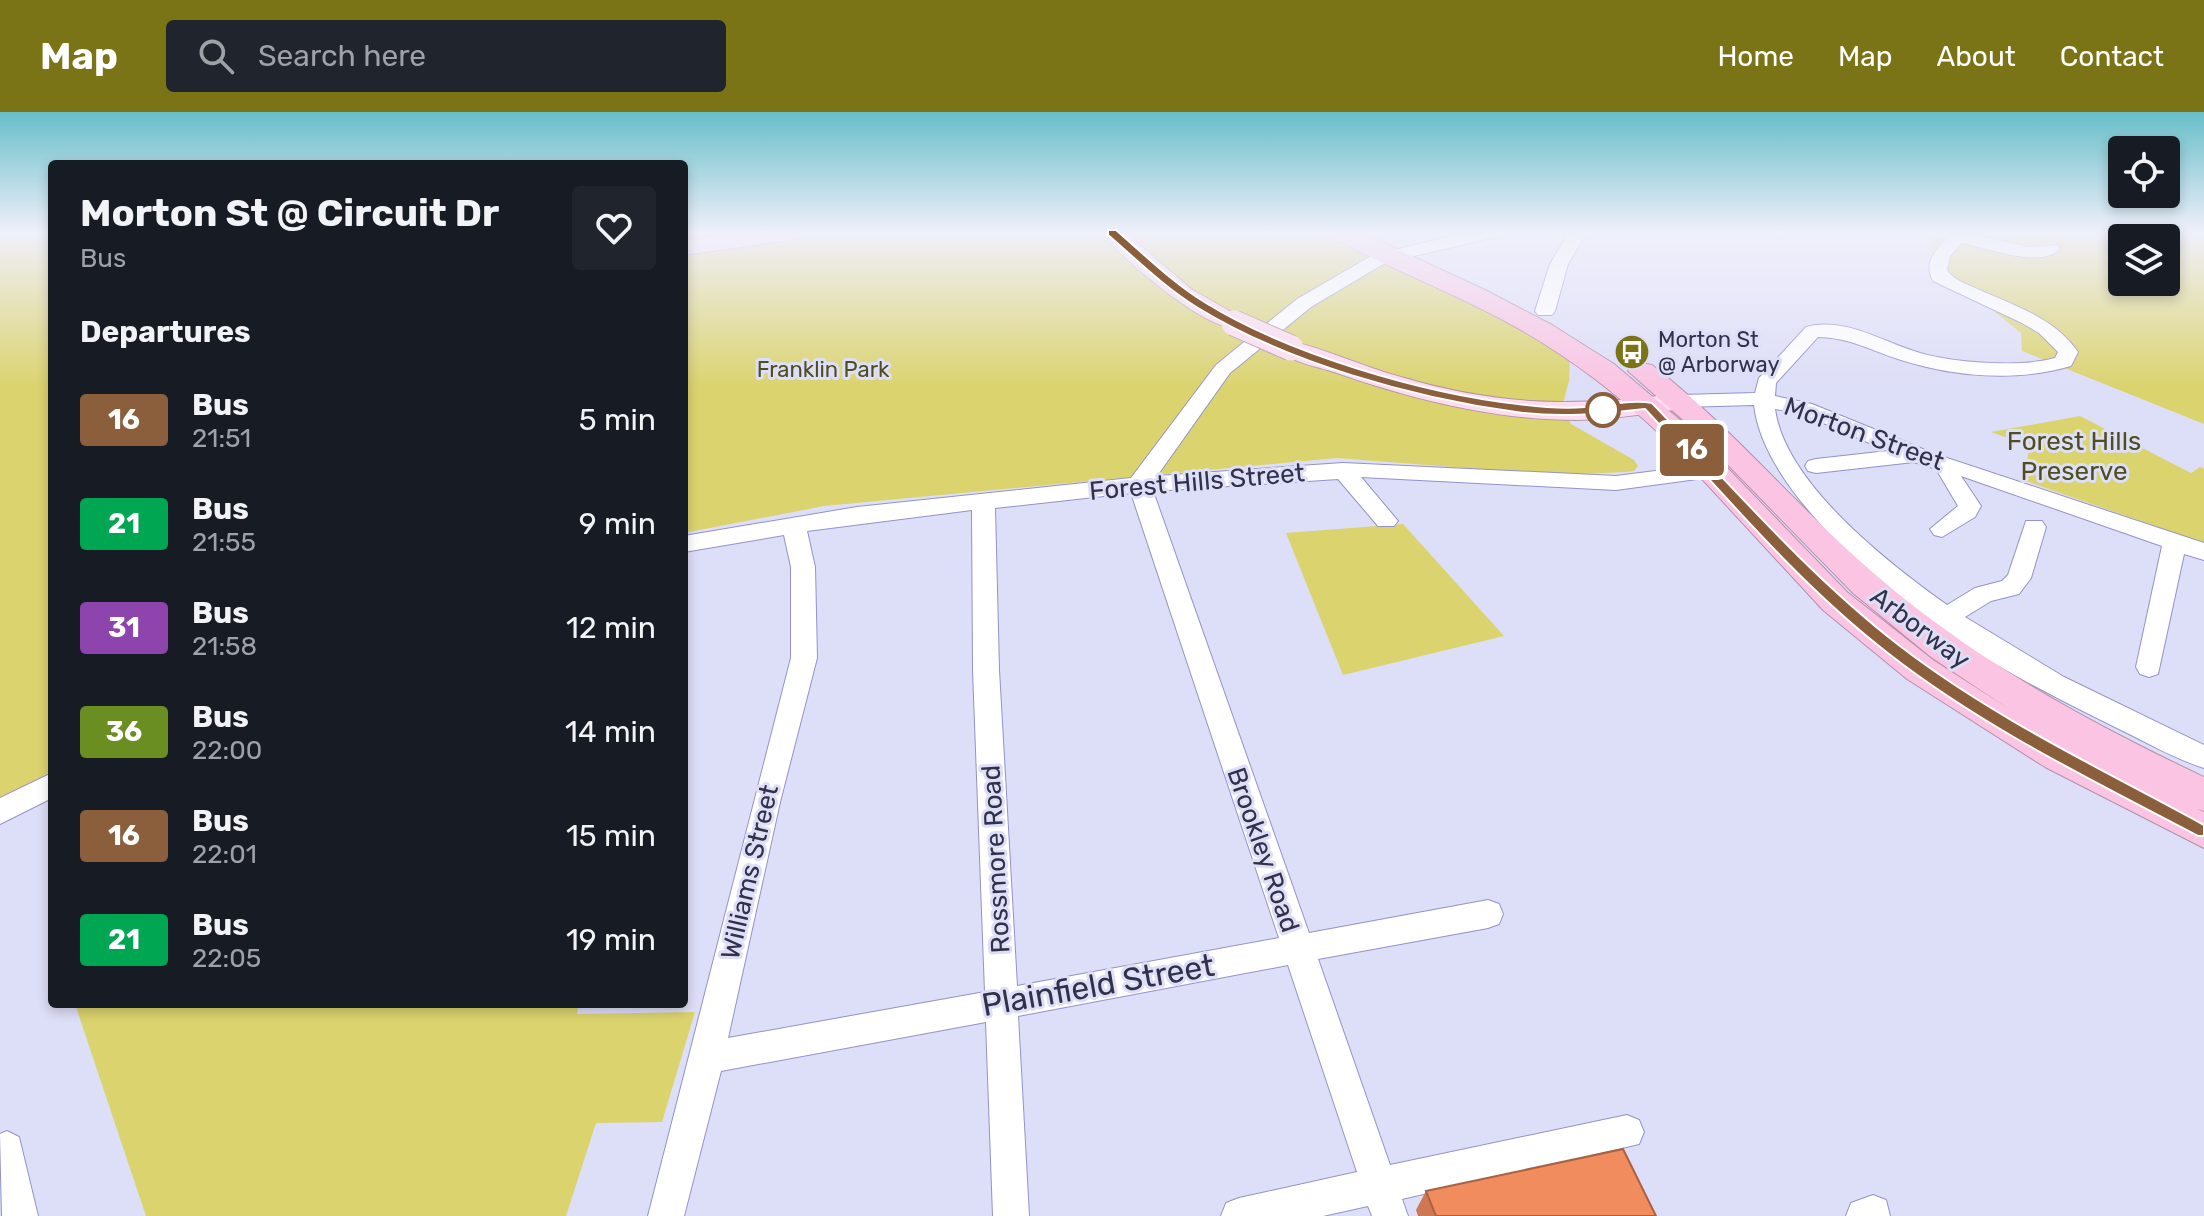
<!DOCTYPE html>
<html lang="en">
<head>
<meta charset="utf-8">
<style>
  :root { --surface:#171b24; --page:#20242c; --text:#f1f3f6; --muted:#9ea1a6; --accent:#7b7417 }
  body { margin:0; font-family:Rubik,sans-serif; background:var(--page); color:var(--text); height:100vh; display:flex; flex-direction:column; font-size:30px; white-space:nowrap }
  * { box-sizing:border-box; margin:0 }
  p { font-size:26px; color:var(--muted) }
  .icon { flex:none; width:44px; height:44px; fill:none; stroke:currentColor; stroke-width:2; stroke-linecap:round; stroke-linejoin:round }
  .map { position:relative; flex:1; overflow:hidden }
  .details { position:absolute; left:48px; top:48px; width:640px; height:848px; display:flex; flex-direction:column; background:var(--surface); border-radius:8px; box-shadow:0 4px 12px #0003 }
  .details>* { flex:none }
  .badge { padding:0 16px; border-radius:6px; font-size:28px; line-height:52px }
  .buttons { position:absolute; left:2108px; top:24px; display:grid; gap:16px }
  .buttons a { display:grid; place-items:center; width:72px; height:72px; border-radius:8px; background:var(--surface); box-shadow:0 4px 12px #0003; font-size:40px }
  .map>.badge { position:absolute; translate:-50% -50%; box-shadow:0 0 0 4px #fff }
  h2 { padding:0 32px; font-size:30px; line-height:72px }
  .round { display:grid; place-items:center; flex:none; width:84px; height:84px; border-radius:8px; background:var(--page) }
  .head { display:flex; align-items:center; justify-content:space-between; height:136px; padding:0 32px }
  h1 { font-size:38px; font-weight:700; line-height:60px }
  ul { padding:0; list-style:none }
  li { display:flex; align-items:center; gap:24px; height:104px; padding:0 32px }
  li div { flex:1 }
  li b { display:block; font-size:30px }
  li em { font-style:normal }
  li .badge { min-width:88px; font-weight:700; text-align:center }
  header { display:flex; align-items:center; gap:48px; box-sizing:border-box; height:112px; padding:0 40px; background:var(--accent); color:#fff }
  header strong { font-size:38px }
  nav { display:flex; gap:44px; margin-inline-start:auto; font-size:28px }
  .search { width:560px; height:72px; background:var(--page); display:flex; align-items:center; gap:20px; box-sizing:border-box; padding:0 28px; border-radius:8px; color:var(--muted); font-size:30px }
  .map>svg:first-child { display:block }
  .green { fill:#dbd36e; fill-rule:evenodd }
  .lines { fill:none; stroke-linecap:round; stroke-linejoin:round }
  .minor-casing { stroke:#9392cc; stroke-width:2 }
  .major-casing { stroke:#b491ac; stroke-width:2 }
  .highway-casing { stroke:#b491ac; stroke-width:2 }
  .minor { fill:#fff; fill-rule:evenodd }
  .major { fill:#fcdcee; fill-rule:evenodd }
  .highway { fill:#fac4e2; fill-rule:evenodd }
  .major-bridge-casing { stroke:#b491ac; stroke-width:27; stroke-linecap:butt }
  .major-bridge { stroke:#fcdcee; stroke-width:25 }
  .wall { fill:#ce7851 }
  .building { fill:#f08c5e; stroke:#a86242; stroke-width:2 }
  .line { fill:#8b5e3c; stroke:#fff; stroke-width:2 }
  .stop-dot { fill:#fff; stroke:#8b5e3c; stroke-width:4 }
  .labels { text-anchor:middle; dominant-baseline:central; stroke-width:6; stroke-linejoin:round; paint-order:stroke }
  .far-poi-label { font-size:22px; fill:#313149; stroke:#dddef7; text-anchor:start }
  .far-park-label { font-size:22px; fill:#504d1e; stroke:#dddef7 }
  .street-label { font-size:26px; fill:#313149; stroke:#dddef7 }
  .park-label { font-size:26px; fill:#504d1e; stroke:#dddef7 }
  .near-street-label { font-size:32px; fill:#313149; stroke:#dddef7 }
</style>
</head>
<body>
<header>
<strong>Map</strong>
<div class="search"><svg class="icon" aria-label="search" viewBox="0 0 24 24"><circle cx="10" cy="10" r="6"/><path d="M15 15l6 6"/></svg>Search here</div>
<nav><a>Home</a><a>Map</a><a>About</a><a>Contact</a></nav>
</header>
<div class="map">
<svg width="2204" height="1104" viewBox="0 0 2204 1104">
  <rect width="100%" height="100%" fill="#dddef7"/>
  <path class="green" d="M0,120H52V659L0,689Z
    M684,120H1335L1495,199L1570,246L1569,269L1562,295L1571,312L1634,348L1638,354L1634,359L1626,360L1555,363L1337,346L824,394L684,421Z
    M1925,120H2204V312L2022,239L2021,221L1938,154L1931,122ZM2122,126H2166V170H2122Z
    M2080,304L2191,361L2200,355L2204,357V431L2023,368L2030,334L1991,320Z
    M1403,412L1504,524L1343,563L1286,421Z
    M75,892H579L577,902L695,900L662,1010L596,1011L566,1104H146Z"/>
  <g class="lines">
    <defs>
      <path id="minor" d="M1469,120H1502L1499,124L1385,151L1311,195L1230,261L1157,364L1343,351L1616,364L1711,352L1719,354L1722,359L1719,364L1616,378L1361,365L1398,409L1394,414H1378L1338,367L1153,379L1309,821L1488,788L1499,792L1503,802L1499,812L1488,816L1318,847L1390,1053L1627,1003L1639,1008L1644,1020L1639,1032L1402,1087L1408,1104H1372L1368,1094L1323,1104H1221L1226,1091L1239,1086L1357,1060L1288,853L1018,904L1029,1104H993L986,910L721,959L684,1104H648L791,546V455L784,423L684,440V424L857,395L1131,366L1216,253L1297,187L1373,143ZM1131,381L1279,826L1017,874L999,558L995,396ZM972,398L973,558L985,880L728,926L780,690L817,546L815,455L807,419Z
        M1569,120H1587L1568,152L1555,199L1552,203H1538L1535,199L1550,152Z
        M1934,120H1963L2028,135L2057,133L2060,137C2041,157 1987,136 1962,131L1950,144L1947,158C1954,169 1972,174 1984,180C2019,195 2056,208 2078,240L2071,254C2017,270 1954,265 1901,248C1869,238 1852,226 1818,225L1776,271L1775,284L1812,292L1935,342L2204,431V448L2184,442L2158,562L2149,565L2140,562L2136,555L2162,434L1961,364L1981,394L1975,405L1942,425L1934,423L1930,417L1958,394L1936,357L1914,350L1816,361L1808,359L1805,354L1808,349L1816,347L1888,339L1800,301L1775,297C1785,371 1888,451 1947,493L1975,476L2002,469L2008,463L2026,409H2042L2046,415L2031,466L2019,482L1991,489L1965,505L2064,565L2204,633V656C2175,647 2148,631 2121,618C2058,587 1992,554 1936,513C1872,466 1763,375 1754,293L1681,295L1671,289L1681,283L1755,281L1759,266L1806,215C1844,205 1879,228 1914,239C1949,251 2020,256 2055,246L2058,240L2039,221L2022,211L1933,169C1924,152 1933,140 1946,127L1936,125Z
        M52,661V686L0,712V686Z
        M7,1019L19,1025L38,1104H2L0,1022Z
        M1873,1083L1886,1088L1890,1104H1846L1851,1091Z"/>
      <path id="major" d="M748,120H808L797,127L684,143V129Z
        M1101,120H1125L1191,177L1242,206L1246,211L1242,216C1211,224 1121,146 1101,120Z
        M1291,229C1328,238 1364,255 1401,265C1499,294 1574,295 1674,282L1683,285L1687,290L1683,295L1674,298C1642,302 1609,308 1576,308C1494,308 1411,287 1334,260C1319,255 1288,250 1279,236L1282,231Z"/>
      <path id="highway" d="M1329,120H1360L1485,178L1552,213L1614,252L1687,314L1847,480L1933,548L2009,597L1931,545L1853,481L1691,315L1628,259L1632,253L1642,251L1652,253C1734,317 1799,398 1878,465C1976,549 2088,610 2204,665V699L2197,697L2204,700V736L2045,655L1907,567L1823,498L1665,327C1616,280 1563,240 1503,208C1447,178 1388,156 1332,125Z"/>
    </defs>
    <use href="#minor" class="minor-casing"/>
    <use href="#major" class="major-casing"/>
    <use href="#highway" class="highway-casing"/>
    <use href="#minor" class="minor"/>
    <use href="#major" class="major"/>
    <use href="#highway" class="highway"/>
    <defs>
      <path id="major-bridge" d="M1234,211L1291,236"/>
    </defs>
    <use href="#major-bridge" class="major-bridge-casing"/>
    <use href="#major-bridge" class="major-bridge"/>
  </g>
  <path class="wall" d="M1426,1079L1656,1104H1418L1416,1098Z"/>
  <path class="building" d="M1623,1037L1656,1104H1436L1426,1079Z"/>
  <linearGradient id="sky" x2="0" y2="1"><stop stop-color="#68bec9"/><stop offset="0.44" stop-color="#f0f0fb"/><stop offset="1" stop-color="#f0f0fb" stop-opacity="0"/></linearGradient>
  <rect width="2204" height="275" fill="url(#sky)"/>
  <path class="line" d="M1108,118H1116C1145,143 1173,171 1206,191C1289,242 1422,281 1518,292C1540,295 1564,297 1585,295C1607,294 1631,287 1652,291C1732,374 1808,463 1900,534C1995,607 2104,658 2204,713V724H2198C2092,668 1984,616 1889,542C1798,472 1723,381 1645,297C1602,302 1559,306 1516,300C1413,286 1288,251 1198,196C1165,176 1137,148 1108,123Z"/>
  <defs>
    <symbol id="bus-disc" viewBox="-11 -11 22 22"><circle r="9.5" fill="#7b7417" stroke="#dddef7"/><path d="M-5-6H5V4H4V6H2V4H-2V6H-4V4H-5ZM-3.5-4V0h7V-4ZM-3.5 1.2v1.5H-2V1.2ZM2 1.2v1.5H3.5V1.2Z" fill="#fff"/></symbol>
  </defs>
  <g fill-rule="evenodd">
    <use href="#bus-disc" x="1612" y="220" width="40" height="40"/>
  </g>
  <circle class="stop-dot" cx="1603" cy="298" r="16"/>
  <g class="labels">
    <g class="far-poi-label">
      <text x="1658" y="227">Morton St<tspan x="1658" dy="25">@ Arborway</tspan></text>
    </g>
    <g class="far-park-label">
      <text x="823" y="257">Franklin Park</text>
    </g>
    <g class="street-label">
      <text transform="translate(1864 322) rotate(20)">Morton Street</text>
      <text transform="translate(1197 370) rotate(-5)">Forest Hills Street</text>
      <text transform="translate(1920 516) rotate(37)">Arborway</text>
      <text transform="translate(1263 738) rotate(71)">Brookley Road</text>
      <text transform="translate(996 747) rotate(-93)">Rossmore Road</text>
      <text transform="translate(750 760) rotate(-77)">Williams Street</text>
    </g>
    <g class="park-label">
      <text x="2074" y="329">Forest Hills<tspan x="2074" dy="30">Preserve</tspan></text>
    </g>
    <g class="near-street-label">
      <text transform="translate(1098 873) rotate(-10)">Plainfield Street</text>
    </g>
  </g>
</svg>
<div class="buttons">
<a><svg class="icon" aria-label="locate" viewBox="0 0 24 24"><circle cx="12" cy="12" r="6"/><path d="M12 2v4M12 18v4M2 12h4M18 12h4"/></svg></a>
<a><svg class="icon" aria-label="layers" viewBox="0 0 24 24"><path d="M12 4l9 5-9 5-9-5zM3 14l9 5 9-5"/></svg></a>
</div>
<b class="badge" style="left:1692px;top:338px;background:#8b5e3c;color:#fff">16</b>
<section class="details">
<div class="head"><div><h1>Morton St @ Circuit Dr</h1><p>Bus</p></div><a class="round"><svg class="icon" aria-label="heart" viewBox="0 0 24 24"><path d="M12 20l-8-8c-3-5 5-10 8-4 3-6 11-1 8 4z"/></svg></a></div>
<h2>Departures</h2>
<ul>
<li><span class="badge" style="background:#8b5e3c;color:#fff">16</span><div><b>Bus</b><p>21:51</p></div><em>5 min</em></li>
<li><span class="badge" style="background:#00a651;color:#fff">21</span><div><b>Bus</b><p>21:55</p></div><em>9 min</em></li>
<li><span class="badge" style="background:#8e44ad;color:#fff">31</span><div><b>Bus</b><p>21:58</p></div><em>12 min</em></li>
<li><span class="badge" style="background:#6b8e23;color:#fff">36</span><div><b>Bus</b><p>22:00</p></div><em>14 min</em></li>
<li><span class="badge" style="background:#8b5e3c;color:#fff">16</span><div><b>Bus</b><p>22:01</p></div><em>15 min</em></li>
<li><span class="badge" style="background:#00a651;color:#fff">21</span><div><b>Bus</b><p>22:05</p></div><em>19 min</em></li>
</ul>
</section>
</div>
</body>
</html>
